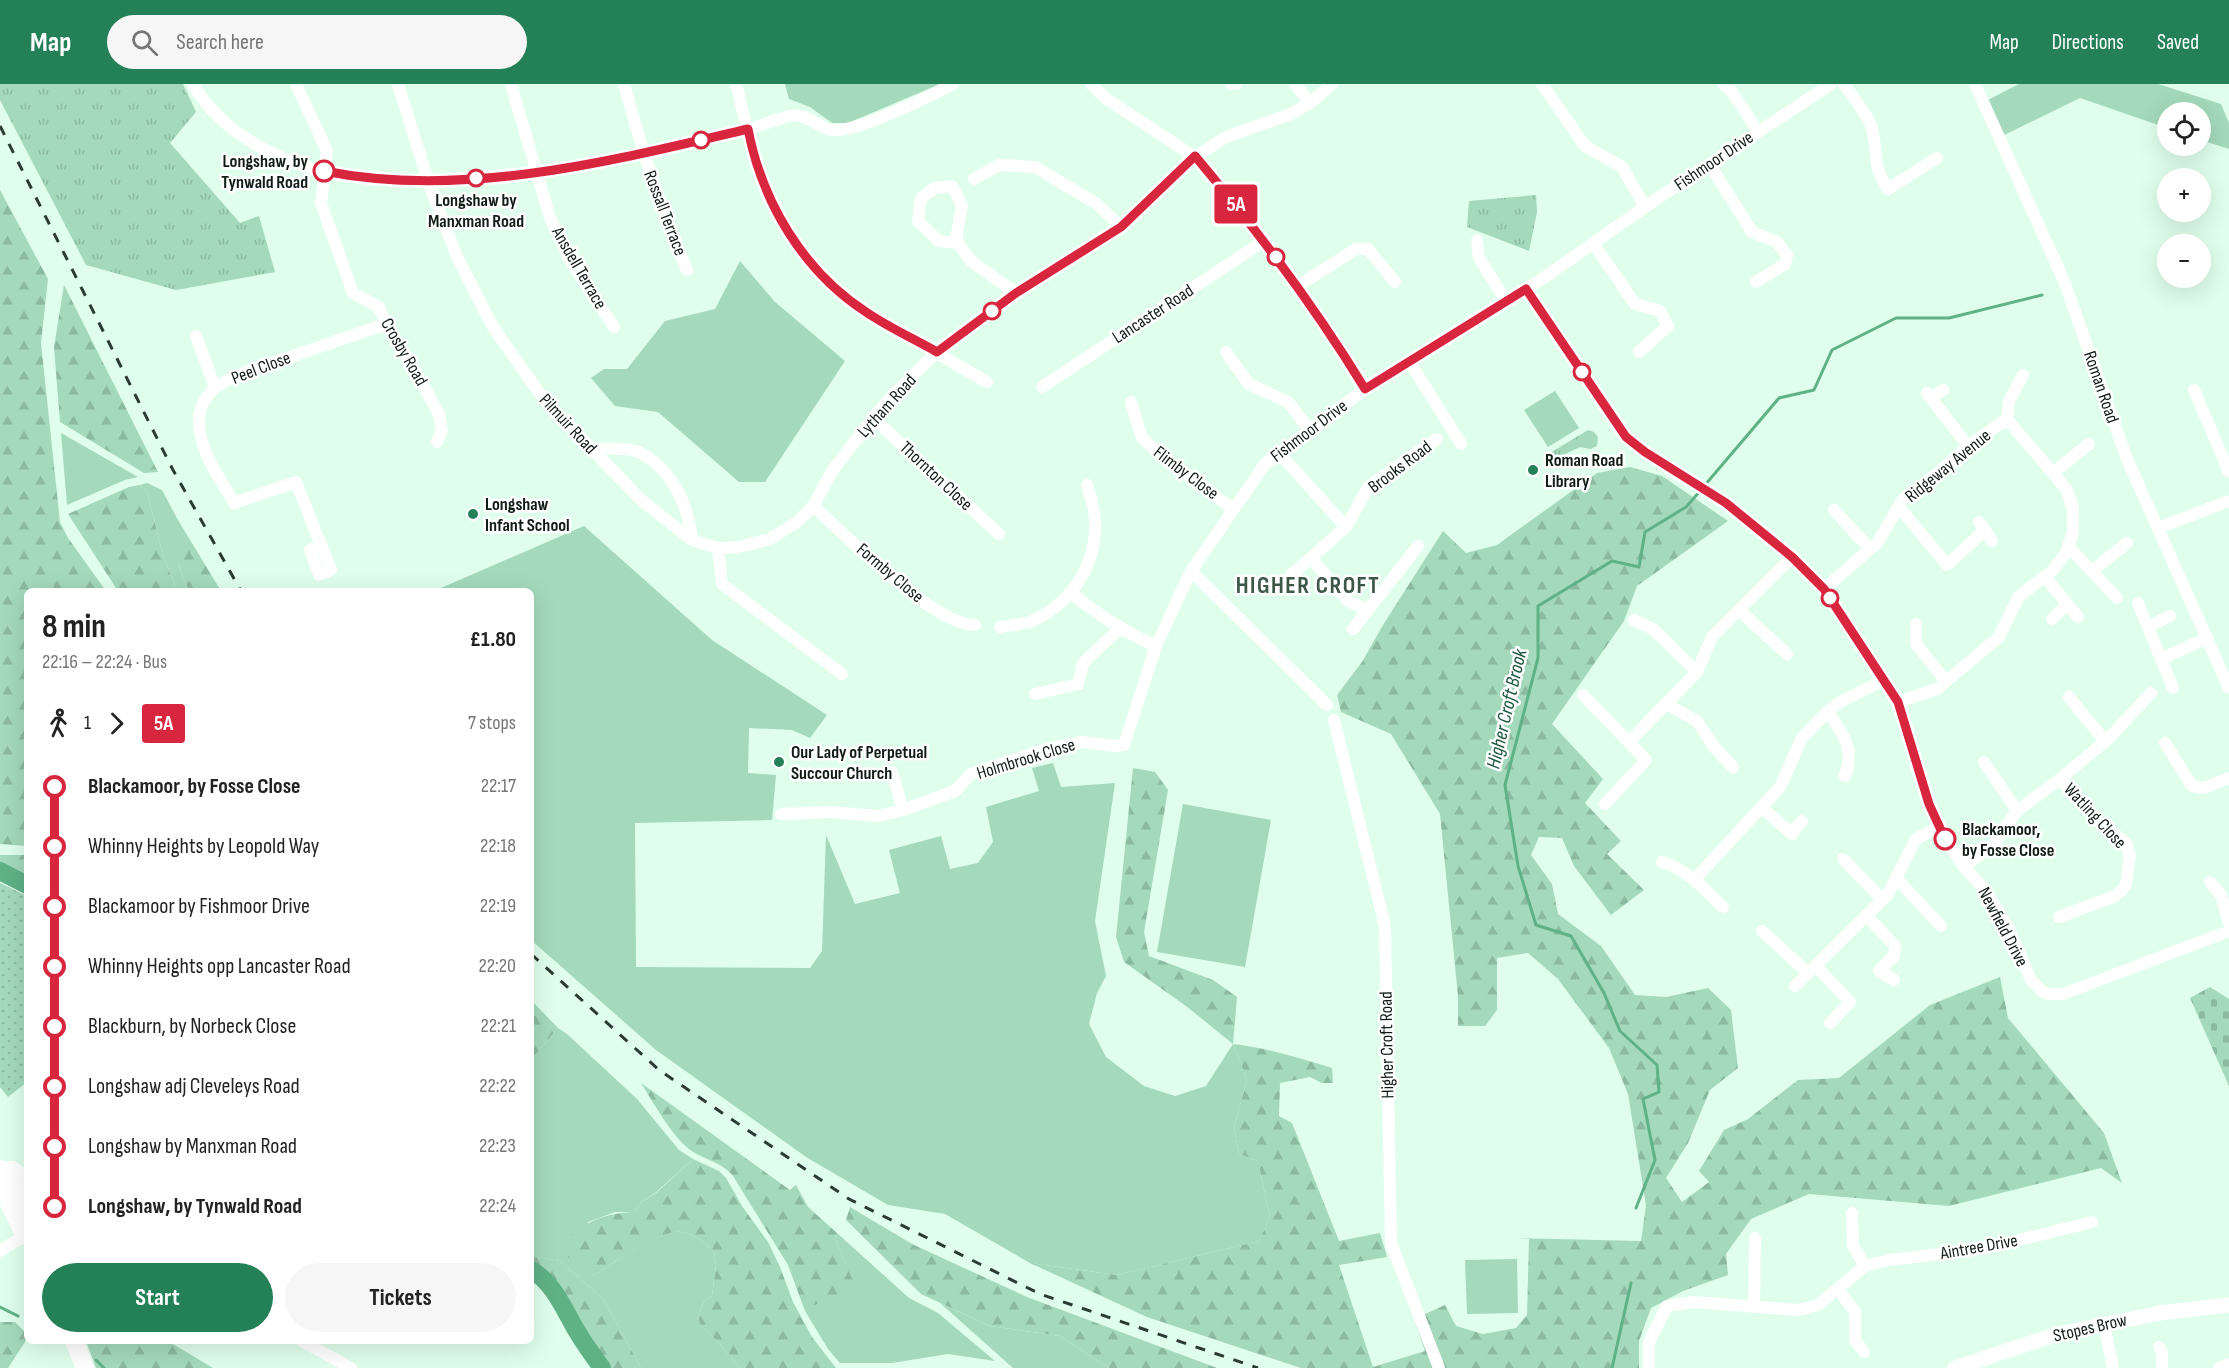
<!DOCTYPE html>
<html lang="en">
<head>
<meta charset="utf-8">
<style>
  :root { --surface:#fff; --page:#f6f6f6; --text:#222; --muted:#767676; --accent:#248057 }
  body { margin:0; font-family:"Sofia Sans Condensed",sans-serif; background:var(--page); color:var(--text); height:100vh; display:flex; flex-direction:column; font-size:22px; white-space:nowrap }
  * { box-sizing:border-box; margin:0 }
  p { font-size:20px; color:var(--muted) }
  .icon { flex:none; width:33px; height:33px; fill:none; stroke:currentColor; stroke-width:2; stroke-linecap:round; stroke-linejoin:round }
  .map { position:relative; flex:1; overflow:hidden }
  .drawer { position:absolute; left:24px; top:504px; width:510px; height:756px; display:flex; flex-direction:column; background:var(--surface); border-radius:9px; box-shadow:0 6px 24px #0002 }
  .drawer>* { flex:none }
  .badge { padding:0 12px; border-radius:4px; font-size:21px; line-height:39px }
  .tools { position:absolute; left:2157px; top:18px; display:grid; gap:12px }
  .tools a { display:grid; place-items:center; width:54px; height:54px; border-radius:50%; background:var(--surface); box-shadow:0 6px 24px #0002; font-size:30px }
  .map>.badge { position:absolute; translate:-50% -50%; box-shadow:0 0 0 3px #fff }
  .legs { display:flex; align-items:center; gap:9px; height:66px; padding:0 18px; font-size:20px }
  .legs p { margin-inline-start:auto }
  .summary { display:flex; align-items:center; justify-content:space-between; height:102px; padding:0 18px }
  h1 { font-size:33px; font-weight:700; line-height:45px }
  .action { display:flex; gap:12px; margin-top:auto; padding:12px 18px }
  .action a { flex:1; height:69px; border-radius:36px; background:var(--accent); color:#fff; font-size:24px; font-weight:700; line-height:69px; text-align:center }
  .action a+a { background:var(--page); color:var(--text) }
  ul { padding:0 18px; list-style:none }
  li { display:flex; align-items:center; gap:21px; height:60px; font-size:22px }
  li i { display:grid; place-items:center; width:9px; height:100%; margin:0 8px; background:currentColor }
  li i::after { content:''; width:15px; height:15px; margin:-8px; border:4px solid; border-radius:50%; background:var(--surface) }
  li p { margin-inline-start:auto }
  li:first-child i { background:linear-gradient(#0000 50%,currentColor 0) }
  li:last-child i { background:linear-gradient(currentColor 50%,#0000 0) }
  header { display:flex; align-items:center; gap:36px; box-sizing:border-box; height:84px; padding:0 30px; background:var(--accent); color:#fff }
  header strong { font-size:28px }
  nav { display:flex; gap:33px; margin-inline-start:auto; font-size:21px }
  .search { width:420px; height:54px; background:var(--page); display:flex; align-items:center; gap:15px; box-sizing:border-box; padding:0 21px; border-radius:33px; color:var(--muted); font-size:22px }
  .map>svg:first-child { display:block }
  .grass { fill:#a4d9bb }
  .forest { fill:url(#forest-firs) }
  .cemetery { fill:url(#cemetery-stones) }
  .park { fill:url(#park-tufts) }
  .garden { fill:url(#garden-dots) }
  .lines { fill:none; stroke-linecap:round; stroke-linejoin:round }
  .stream { stroke:#5fb186; stroke-width:3 }
  .river { stroke:#5fb186; stroke-width:18 }
  .minor { stroke:#fff; stroke-width:12 }
  .major { stroke:#fff; stroke-width:15 }
  .highway { stroke:#fff; stroke-width:18 }
  .rail { stroke:#2d3a33; stroke-width:3; stroke-dasharray:10 10; stroke-linecap:butt }
  .line-1-casing { stroke:#fff; stroke-width:14 }
  .line-1 { stroke:#d7263d; stroke-width:9 }
  .stop-1-dot { fill:#fff; stroke:#d7263d; stroke-width:3 }
  .poi-dot { fill:#248057; stroke:#fff; stroke-width:2 }
  .labels { text-anchor:middle; dominant-baseline:central; stroke-width:5; stroke-linejoin:round; paint-order:stroke }
  .stop-label { font-size:18px; font-weight:bold; fill:#111c16; stroke:#fff; text-anchor:end }
  .street-label { font-size:18px; fill:#111c16; stroke:#fff }
  .poi-label { font-size:18px; font-weight:bold; fill:#111c16; stroke:#fff; text-anchor:start }
  .water-label { font-size:20px; font-style:italic; fill:#1a583b; stroke:#fff }
  .district-label { font-size:24px; font-weight:bold; letter-spacing:1.5px; fill:#3d5849; stroke:#fff }
</style>
</head>
<body>
<header>
<strong>Map</strong>
<div class="search"><svg class="icon" aria-label="search" viewBox="0 0 24 24"><circle cx="10" cy="10" r="6"/><path d="M15 15l6 6"/></svg>Search here</div>
<nav><a>Map</a><a>Directions</a><a>Saved</a></nav>
</header>
<div class="map">
<svg width="2229" height="1284" viewBox="0 0 2229 1284">
  <defs>
    <pattern id="forest-firs" width="22" height="20" patternUnits="userSpaceOnUse" patternTransform="scale(1.5)"><rect width="22" height="20" fill="#a4d9bb"/><path d="M5 1l3.5 6h-7zM16 11l3.5 6h-7z" fill="#8cbaa0"/></pattern>
    <pattern id="cemetery-stones" width="16" height="16" patternUnits="userSpaceOnUse" patternTransform="scale(1.5)"><rect width="16" height="16" fill="#a4d9bb"/><path d="M2 7V4a2 2 0 0 1 4 0v3zM10 15v-3a2 2 0 0 1 4 0v3z" fill="#8cbaa0"/></pattern>
    <pattern id="park-tufts" width="24" height="20" patternUnits="userSpaceOnUse" patternTransform="scale(1.5)"><rect width="24" height="20" fill="#a4d9bb"/><path d="M3 7l-1-3M5 7V3M7 7l1-3M15 17l-1-3M17 17v-4M19 17l1-3" fill="none" stroke="#8cbaa0"/></pattern>
    <pattern id="garden-dots" width="8" height="8" patternUnits="userSpaceOnUse" patternTransform="scale(1.5)"><rect width="8" height="8" fill="#a4d9bb"/><path d="M2 2h.1M6 6h.1" fill="none" stroke="#8cbaa0" stroke-width="1.8" stroke-linecap="round"/></pattern>
  </defs>
  <rect width="100%" height="100%" fill="#dffeec"/>
  <path class="grass" d="M785,0H940L848,39H832L810,23L789,15Z
    M2019,0H2158L2221,20L2229,39V65L2201,56L2200,28H2168L2167,44L2080,14L2002,52L1986,17Z
    M740,177L775,218L845,277L765,398H739L658,328L615,322L591,294L604,285H627L665,237L715,225Z
    M1555,307L1579,344L1548,363L1524,326Z
    M61,349L138,393L125,396L67,421Z
    M147,399L162,406L178,436V480L189,507H177L162,467L147,408L140,401Z
    M584,442L712,556L827,631L810,654L792,646L749,644L748,689L776,691L772,736L635,739L636,883L810,884L822,867L826,751L855,820L900,809L889,766L941,752L950,785L978,779L993,758L986,723L1039,707L1032,684L1053,679L1061,703L1115,699L1095,837L1106,892L1097,909L1089,940L1106,973L1144,1002L1175,1012L1206,1002L1233,960L1247,995L1234,1044L1239,1070L1258,1077L1270,1133L1259,1157L1117,1191L1030,1179L945,1130L888,1121L806,1073L656,966L531,856V507H434Z
    M1183,720L1271,736L1245,883L1157,868Z
    M558,944L567,950L637,1015L679,1066L693,1075L655,1109L641,1118L635,1128H615L588,1138L592,1192C612,1181 660,1144 681,1148C694,1150 704,1158 714,1167L716,1181L712,1212L704,1217L698,1232L700,1241L717,1257L740,1284H641L604,1216L560,1177L531,1172V976Z
    M837,1149L909,1214L938,1229L995,1277L948,1270L892,1279H840L828,1265L805,1227L813,1220L822,1219L847,1183L835,1154Z
    M1517,1175L1518,1229L1467,1230L1465,1176Z
    M940,1219L990,1242L1060,1252L1109,1284H1013Z"/>
  <path class="forest" d="M0,106L48,195L41,259L60,438L68,454L106,507H27V762L0,760Z
    M64,201L158,388L144,389L60,338L54,263Z
    M1630,383L1662,392L1728,437L1637,502L1624,537L1552,640L1603,695L1585,719L1621,757L1607,770L1644,806L1611,831L1574,782L1562,754L1539,753L1531,771L1552,800L1558,830L1601,862L1635,911L1666,913L1708,904L1731,926L1738,984L1710,1006L1688,1059L1666,1094L1682,1118L1709,1098L1699,1087L1724,1046L1748,1035L1798,996L1839,994L1930,921L2000,893L2008,934L2104,1049L2122,1099L2101,1084L1949,1122L1809,1110L1751,1135L1726,1170L1728,1191L1683,1207L1651,1224L1639,1257V1284H1301L1147,1233L1030,1179L1117,1191L1259,1157L1270,1133L1258,1077L1239,1070L1234,1044L1247,995L1233,960L1186,922L1124,878L1116,853L1133,684L1155,688L1168,706L1144,848L1149,872L1213,896L1237,913L1233,960C1268,964 1300,974 1332,984L1333,999H1322L1310,993L1280,999L1279,1032L1292,1039L1339,1157L1380,1149L1387,1173L1339,1181L1373,1283L1425,1267L1414,1235L1445,1221L1456,1242L1483,1250L1516,1244L1527,1231L1529,1155L1517,1154L1641,1157L1646,1121L1628,1010L1609,964L1558,895L1528,869L1497,874V926L1485,942H1458V912L1440,730L1391,650L1341,628L1337,611L1362,578L1383,541L1443,447L1466,469L1497,461L1597,389Z
    M140,401L147,408L162,467L177,507H118L68,430L129,403Z
    M178,436L221,507H189L178,480Z
    M0,771H27V793L0,778Z
    M531,916L558,944L531,976Z
    M641,999L790,1106L796,1101L808,1123L837,1149L835,1154L853,1197L850,1213C832,1223 821,1213 805,1227L788,1181L733,1092C721,1077 703,1076 689,1065C672,1052 653,1018 641,999Z
    M693,1075L719,1087L726,1094L742,1122L768,1158L780,1183L793,1218L812,1253L836,1284H740L717,1257L700,1241L698,1232L704,1217L712,1212L716,1181L714,1167C704,1158 694,1150 681,1148C660,1145 612,1181 592,1192L563,1169V1160C583,1137 606,1129 635,1128L641,1118L656,1109Z
    M850,1123L912,1160L1027,1213L1217,1284H1109L1060,1252L990,1242L921,1210L846,1136Z
    M531,1172L560,1177L604,1216L641,1284H607C587,1251 565,1202 531,1183Z
    M0,1238H15L27,1250V1255L8,1284H0Z
    M86,1257H168L213,1284H96Z"/>
  <path class="cemetery" d="M2210,903L2229,915V1002L2190,914Z"/>
  <path class="park" d="M0,0H183L196,28L170,59L240,139L259,132L275,188L176,206L86,181L0,16Z
    M1536,111L1537,128L1529,167L1467,143L1469,117Z
    M1588,346L1594,348L1598,353L1597,362L1590,365L1580,363L1555,375L1550,369Z"/>
  <path class="garden" d="M0,799L27,812V998L8,1013L0,1003Z"/>
  <g class="lines">
    <path class="stream" d="M1705,401L1779,314L1814,306L1832,266L1896,234H1949L2042,211
      M1636,1124L1655,1076L1643,1015L1659,1008L1657,981L1620,947L1604,909L1571,852L1536,841L1518,782L1505,701L1538,574V522L1612,477L1639,483L1645,448L1686,423L1701,406
      M0,1223L18,1232
      M96,1276L104,1284
      M1612,1284L1631,1199"/>
    <path class="river" d="M0,787L27,801
      M531,1186C554,1198 565,1228 578,1249C585,1261 594,1273 602,1284"/>
    <path class="minor" d="M193,0C225,56 298,88 361,94C400,99 439,96 478,93C534,89 590,82 644,70C678,63 712,54 746,46C760,42 774,36 789,32C807,28 816,43 831,46C854,50 930,12 953,0
      M296,0L327,67L321,119L353,209L379,223L386,240L417,290L439,330L442,346L437,358
      M398,0L428,97L457,173L493,243L543,314L641,416L692,456L718,464L739,463L770,455L797,438L813,422L833,386L873,334L895,309L937,268L1016,209L1121,143L1195,73L1226,53L1291,30L1310,19L1332,0
      M511,0L550,134L571,178L614,243
      M624,0C641,64 661,125 687,186
      M736,0L755,78L778,132L815,186L865,228L987,298
      M1091,0L1105,14L1195,73L1247,133L1298,202L1365,305
      M1231,0H1236
      M1295,0L1310,19
      M1542,0L1585,62L1622,83L1645,123
      M1723,0L1730,5L1758,47
      M1844,0C1852,12 1869,32 1872,45C1878,69 1872,82 1888,105L1937,74
      M1975,0L2064,197L2127,375L2229,604
      M1710,81L1752,148L1777,158L1787,171L1785,180L1756,198
      M974,95L999,81L1035,83L1097,120L1121,143
      M1477,157L1479,174L1506,217
      M958,159L939,157L918,137L921,114L935,104L952,102L962,121L957,150L958,159L971,177L1016,209
      M1593,159L1635,220L1660,227L1668,242L1639,268
      M1298,202L1356,165H1368L1395,198
      M1525,205L1626,353L1645,368L1726,419L1792,473L1824,505L1898,618L1929,720L1946,756L1964,783L1986,807L2009,845L2031,896L2043,908L2049,910H2063L2229,847
      M196,252L215,304
      M1226,268L1249,300L1288,318L1309,345
      M1409,277L1461,360
      M1042,303L1264,157
      M2194,306L2229,388
      M1927,309L1968,362
      M1931,314L1943,306
      M1131,318L1142,354L1168,377L1233,425
      M873,334L999,450
      M2007,335L2009,317L2023,291
      M591,365C608,365 631,362 646,372C676,392 688,422 692,456
      M1279,369L1346,443L1290,492
      M2053,389L2089,360
      M813,422C847,452 932,540 975,541
      M1899,423L1947,481L1984,447
      M1834,426L1870,465
      M1979,438L1992,457
      M1346,443L1369,402L1437,355
      M2158,444L2229,417
      M322,462L310,466L319,491L331,486L296,398L234,419C216,387 177,337 215,304C221,299 229,296 235,292L386,240
      M2068,462L2117,514
      M718,464L722,500L842,590
      M1311,474L1348,517L1368,526L1353,545
      M1191,487L1327,621
      M2092,487L2127,459
      M2045,493L2078,533
      M1824,505L1877,459L1903,415L1939,388L1968,362L2007,335L2067,406L2073,425V448L2066,469L2052,487L2019,512L1999,553L1937,605L1898,618
      M1070,508C1097,530 1124,548 1156,562
      M2138,519L2173,604
      M1368,526L1418,462
      M1739,526L1787,570
      M2052,535L2067,520
      M1634,536L1653,545L1697,588
      M1916,540V560L1946,597
      M1000,543C1010,541 1022,541 1032,537C1074,518 1101,475 1094,428C1093,419 1089,410 1087,401
      M2148,543L2170,532
      M2161,575L2207,554
      M1035,610L1078,600L1083,579L1120,544
      M1583,611L1646,676L1605,720
      M2069,613L2105,657
      M1666,620L1697,637L1714,663L1733,683
      M1828,627C1843,652 1855,663 1845,692
      M1334,636L1385,842L1391,1159L1439,1284
      M1630,657L1697,588L1712,553L1792,473
      M2165,659L2192,702L2204,704L2229,694
      M1984,678L2017,727
      M892,688L903,726
      M1761,723L1792,750L1802,737
      M781,730L830,728L878,732L903,726L955,707L971,690L1047,665L1082,658L1115,662L1124,661L1156,562L1191,487L1265,380L1365,305L1542,195L1655,116L1831,0
      M1843,775L1883,816
      M1662,778C1687,785 1705,806 1723,823
      M1964,783L1994,760L2017,727L2060,695L2109,654L2151,609
      M1896,794L1941,842
      M1694,796L1780,703L1802,654L1828,627L1842,617L1884,596
      M2210,798L2221,811L2229,839
      M1867,832L1895,862L1894,872L1879,887L1894,896
      M2059,833L2113,813L2121,807L2126,801L2130,772L2126,759L2097,736L2060,695
      M1762,847L1808,889
      M1816,882L1850,918L1830,939
      M1795,902L1888,810L1916,755L1939,743
      M0,1083H13L27,1093
      M1852,1129L1853,1162L1865,1182
      M0,1167L14,1158L27,1152
      M1838,1205L1855,1228V1256L1864,1268
      M1754,1223L1755,1154
      M2104,1240L2113,1284
      M302,1257L351,1284
      M2159,1263L2162,1268V1284
      M1649,1284V1258L1667,1222L1694,1218L1798,1226L1818,1221L1865,1182L1889,1176L1983,1165L2092,1138
      M2219,1284L2229,1280"/>
    <path class="major" d="M1955,1284L2058,1250L2160,1229L2229,1221"/>
    <path class="highway" d="M0,1085L11,1094L27,1125
      M0,1100L22,1146L27,1149
      M74,1257L85,1284"/>
    <path class="rail" d="M0,42L173,386L241,507
      M531,870L659,986L849,1115L1040,1210L1258,1284"/>
  </g>
  <g class="lines">
    <defs>
      <path id="line-1" d="M324,87C463,115 612,77 748,45C762,118 803,187 866,228C888,243 914,255 937,268L1016,209L1121,143L1195,72C1258,147 1314,221 1365,305L1526,205L1626,353L1645,368L1726,419L1792,473L1824,505L1898,618L1929,720L1945,755"/>
    </defs>
    <use href="#line-1" class="line-1-casing"/>
    <use href="#line-1" class="line-1"/>
  </g>
  <g class="stop-1-dot">
    <circle cx="701" cy="56" r="8"/>
    <circle cx="324" cy="87" r="10"/>
    <circle cx="476" cy="94" r="8"/>
    <circle cx="1276" cy="173" r="8"/>
    <circle cx="992" cy="227" r="8"/>
    <circle cx="1582" cy="288" r="8"/>
    <circle cx="1830" cy="514" r="8"/>
    <circle cx="1945" cy="755" r="10"/>
  </g>
  <g class="poi-dot">
    <circle cx="1533" cy="386" r="6"/>
    <circle cx="473" cy="430" r="6"/>
    <circle cx="779" cy="678" r="6"/>
  </g>
  <g class="labels">
    <g class="stop-label">
      <text x="308" y="77">Longshaw, by<tspan x="308" dy="21">Tynwald Road</tspan></text>
      <text x="476" y="116" text-anchor="middle">Longshaw by<tspan x="476" dy="21">Manxman Road</tspan></text>
      <text x="1962" y="745" text-anchor="start">Blackamoor,<tspan x="1962" dy="21">by Fosse Close</tspan></text>
    </g>
    <g class="street-label">
      <text transform="translate(1714 77) rotate(-34)">Fishmoor Drive</text>
      <text transform="translate(665 129) rotate(69)">Rossall Terrace</text>
      <text transform="translate(579 184) rotate(60)">Ansdell Terrace</text>
      <text transform="translate(1153 230) rotate(-33)">Lancaster Road</text>
      <text transform="translate(404 268) rotate(60)">Crosby Road</text>
      <text transform="translate(261 284) rotate(-21)">Peel Close</text>
      <text transform="translate(2101 303) rotate(71)">Roman Road</text>
      <text transform="translate(887 322) rotate(-48)">Lytham Road</text>
      <text transform="translate(568 340) rotate(47)">Pilmuir Road</text>
      <text transform="translate(1309 347) rotate(-37)">Fishmoor Drive</text>
      <text transform="translate(1948 382) rotate(-39)">Ridgeway Avenue</text>
      <text transform="translate(1400 383) rotate(-37)">Brooks Road</text>
      <text transform="translate(1186 389) rotate(37)">Flimby Close</text>
      <text transform="translate(936 392) rotate(43)">Thornton Close</text>
      <text transform="translate(890 489) rotate(40)">Formby Close</text>
      <text transform="translate(1026 675) rotate(-17)">Holmbrook Close</text>
      <text transform="translate(2095 732) rotate(47)">Watling Close</text>
      <text transform="translate(2003 843) rotate(62)">Newfield Drive</text>
      <text transform="translate(1387 961) rotate(-91)">Higher Croft Road</text>
      <text transform="translate(1979 1163) rotate(-10)">Aintree Drive</text>
      <text transform="translate(2090 1244) rotate(-13)">Stopes Brow</text>
    </g>
    <g class="poi-label">
      <text x="1545" y="376">Roman Road<tspan x="1545" dy="21">Library</tspan></text>
      <text x="485" y="420">Longshaw<tspan x="485" dy="21">Infant School</tspan></text>
      <text x="791" y="668">Our Lady of Perpetual<tspan x="791" dy="21">Succour Church</tspan></text>
    </g>
    <g class="water-label">
      <text transform="translate(1507 625) rotate(-77)">Higher Croft Brook</text>
    </g>
    <g class="district-label">
      <text x="1308" y="501">HIGHER CROFT</text>
    </g>
  </g>
</svg>
<div class="tools">
<a><svg class="icon" aria-label="locate" viewBox="0 0 24 24"><circle cx="12" cy="12" r="6"/><path d="M12 2v4M12 18v4M2 12h4M18 12h4"/></svg></a>
<a>+</a>
<a>−</a>
</div>
<b class="badge" style="left:1236px;top:120px;background:#d7263d;color:#fff">5A</b>
<section class="drawer">
<div class="summary"><div><h1>8 min</h1><p>22:16 – 22:24 · Bus</p></div><b>£1.80</b></div>
<div class="legs"><svg class="icon" aria-label="walk" viewBox="0 0 24 24"><circle cx="13" cy="4" r="2"/><path d="M13 8l-2 6 4 7M11 14l-3 7M7 12l3-4h3l4 4"/></svg>1<svg class="icon" aria-label="forward" viewBox="0 0 24 24"><path d="M9 5l7 7-7 7"/></svg><b class="badge" style="background:#d7263d;color:#fff">5A</b><p>7 stops</p></div>
<ul>
<li><i style="color:#d7263d"></i><b>Blackamoor, by Fosse Close</b><p>22:17</p></li>
<li><i style="color:#d7263d"></i><span>Whinny Heights by Leopold Way</span><p>22:18</p></li>
<li><i style="color:#d7263d"></i><span>Blackamoor by Fishmoor Drive</span><p>22:19</p></li>
<li><i style="color:#d7263d"></i><span>Whinny Heights opp Lancaster Road</span><p>22:20</p></li>
<li><i style="color:#d7263d"></i><span>Blackburn, by Norbeck Close</span><p>22:21</p></li>
<li><i style="color:#d7263d"></i><span>Longshaw adj Cleveleys Road</span><p>22:22</p></li>
<li><i style="color:#d7263d"></i><span>Longshaw by Manxman Road</span><p>22:23</p></li>
<li><i style="color:#d7263d"></i><b>Longshaw, by Tynwald Road</b><p>22:24</p></li>
</ul>
<div class="action"><a>Start</a><a>Tickets</a></div>
</section>
</div>
</body>
</html>
